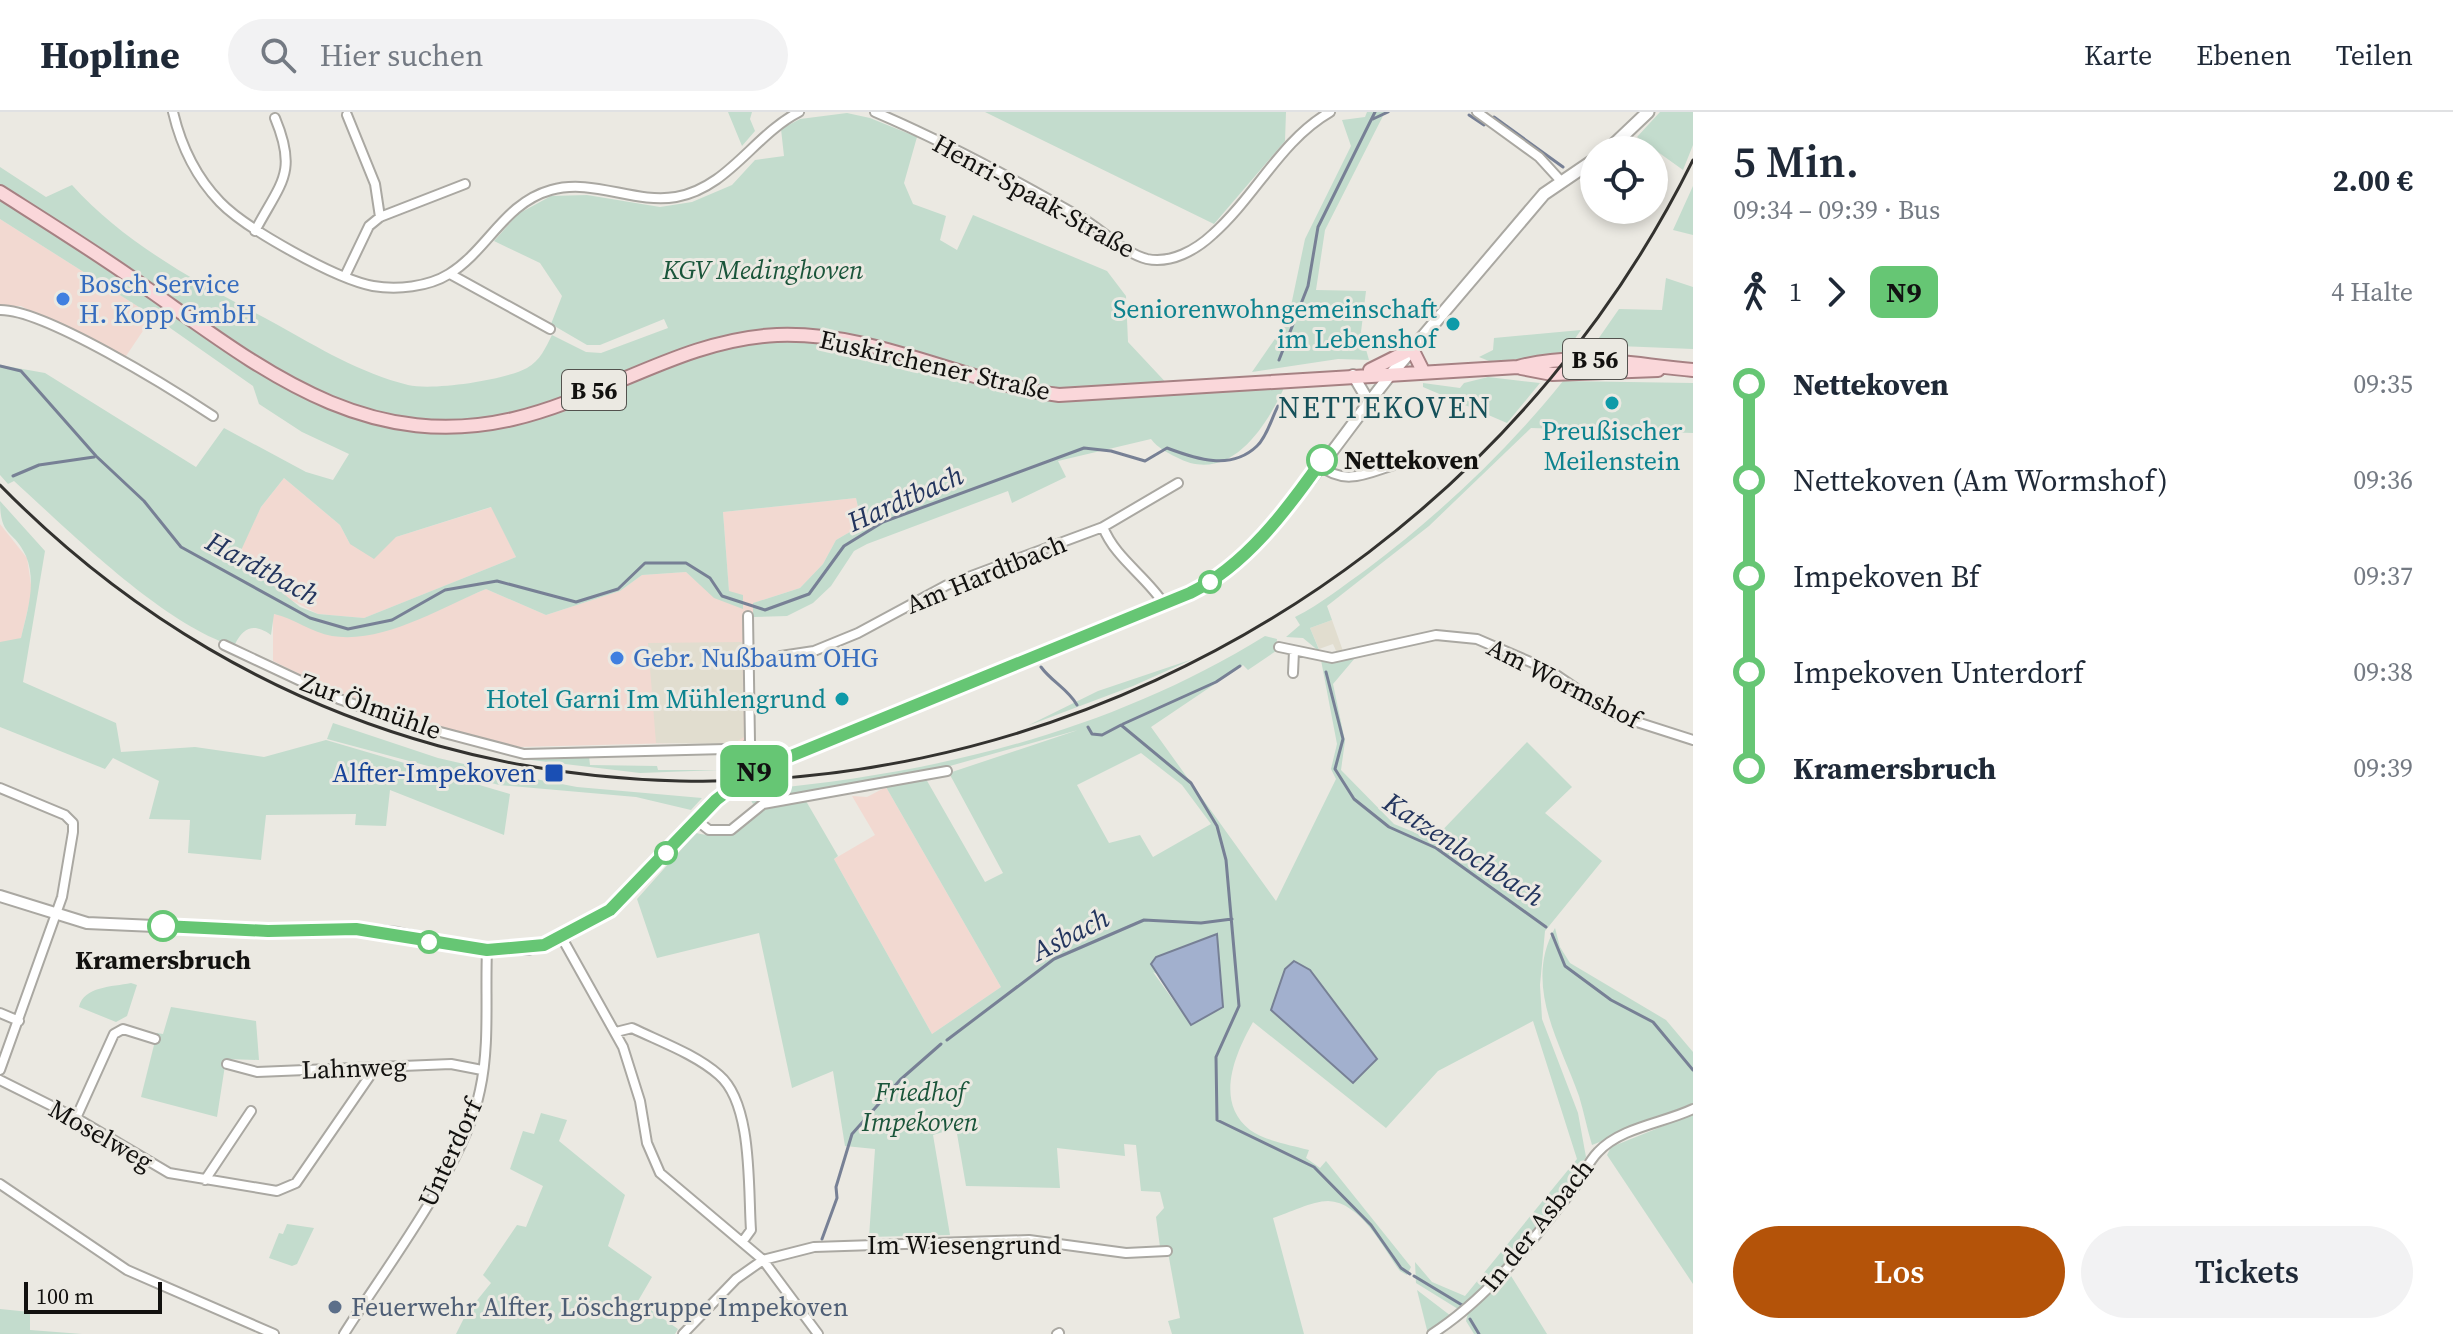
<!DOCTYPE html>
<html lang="de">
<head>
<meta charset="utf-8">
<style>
  :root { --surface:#fff; --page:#f2f2f3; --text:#1f2937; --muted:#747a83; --line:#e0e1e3; --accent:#b45309 }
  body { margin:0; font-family:"Source Serif 4",serif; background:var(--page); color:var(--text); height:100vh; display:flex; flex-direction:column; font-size:30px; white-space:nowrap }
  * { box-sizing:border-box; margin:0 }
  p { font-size:26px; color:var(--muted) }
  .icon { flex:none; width:44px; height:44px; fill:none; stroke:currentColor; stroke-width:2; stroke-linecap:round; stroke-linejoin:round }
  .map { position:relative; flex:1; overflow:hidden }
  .side { display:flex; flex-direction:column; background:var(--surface); width:760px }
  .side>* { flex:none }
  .badge { padding:0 16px; border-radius:12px; font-size:28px; line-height:52px }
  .controls { position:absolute; left:1580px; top:24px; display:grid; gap:16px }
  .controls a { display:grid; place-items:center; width:88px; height:88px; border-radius:50%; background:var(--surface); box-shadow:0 4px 12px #0003; font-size:40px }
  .scale { position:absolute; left:24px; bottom:20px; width:138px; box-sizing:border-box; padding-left:8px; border:4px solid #12110f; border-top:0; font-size:22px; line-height:28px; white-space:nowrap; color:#12110f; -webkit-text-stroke:6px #ebe9e2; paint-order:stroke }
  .map>.badge { position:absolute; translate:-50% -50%; box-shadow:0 0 0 4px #fff }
  .legs { display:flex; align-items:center; gap:12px; height:88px; padding:0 40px; font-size:26px }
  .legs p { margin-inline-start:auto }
  .overview { display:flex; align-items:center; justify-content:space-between; height:136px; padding:0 40px }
  h1 { font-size:44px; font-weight:600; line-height:60px }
  .action { display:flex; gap:16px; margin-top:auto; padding:16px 40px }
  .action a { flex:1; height:92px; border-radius:48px; background:var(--accent); color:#fff; font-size:32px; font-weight:600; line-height:92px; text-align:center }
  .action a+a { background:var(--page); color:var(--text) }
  ul { padding:0 40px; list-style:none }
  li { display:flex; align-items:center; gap:28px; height:96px; font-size:30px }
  li i { display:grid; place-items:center; width:12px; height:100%; margin:0 10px; background:currentColor }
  li i::after { content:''; width:20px; height:20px; margin:-10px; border:6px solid; border-radius:50%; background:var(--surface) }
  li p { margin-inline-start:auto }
  li:first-child i { background:linear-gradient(#0000 50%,currentColor 0) }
  li:last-child i { background:linear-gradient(currentColor 50%,#0000 0) }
  header { display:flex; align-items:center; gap:48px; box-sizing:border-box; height:112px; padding:0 40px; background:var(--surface); border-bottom:2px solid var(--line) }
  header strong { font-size:38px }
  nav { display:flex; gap:44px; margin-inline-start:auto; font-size:28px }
  .search { width:560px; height:72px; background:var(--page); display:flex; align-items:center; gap:20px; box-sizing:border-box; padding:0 28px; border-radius:44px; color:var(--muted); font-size:30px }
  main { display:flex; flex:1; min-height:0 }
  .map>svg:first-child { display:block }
  .commercial { fill:#f2d9d1 }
  .built { fill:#e1ddcf }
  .green { fill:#c3dccd; fill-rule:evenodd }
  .water { fill:#a2b0ce; stroke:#778095; stroke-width:2 }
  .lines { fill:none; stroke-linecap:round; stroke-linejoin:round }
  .stream { stroke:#778095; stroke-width:3 }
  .minor-casing { stroke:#aaa8a2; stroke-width:12 }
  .tertiary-casing { stroke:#aaa8a2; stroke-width:14 }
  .secondary-casing { stroke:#aaa8a2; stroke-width:15 }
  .primary-casing { stroke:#a68183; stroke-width:16 }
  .minor { stroke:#fff; stroke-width:8 }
  .tertiary { stroke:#fff; stroke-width:10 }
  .secondary { stroke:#fff; stroke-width:11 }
  .primary { stroke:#fad7da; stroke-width:12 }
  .rail { stroke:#33322f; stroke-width:3 }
  .line-1-casing { stroke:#fff; stroke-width:18 }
  .line-1 { stroke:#66c674; stroke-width:12 }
  .shop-dot { fill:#3f7fe0; stroke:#ebe9e2; stroke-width:3 }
  .culture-dot { fill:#0f9aa8; stroke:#ebe9e2; stroke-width:3 }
  .stop-1-dot { fill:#fff; stroke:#66c674; stroke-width:4 }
  .transit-dot { fill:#1a4fb4; stroke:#ebe9e2; stroke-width:3 }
  .service-dot { fill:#5c6f8a; stroke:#ebe9e2; stroke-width:3 }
  .labels { text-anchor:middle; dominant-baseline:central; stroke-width:6; stroke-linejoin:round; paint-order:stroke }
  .shield { fill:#ebe9e2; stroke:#53524e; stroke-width:2 }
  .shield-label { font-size:24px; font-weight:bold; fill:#12110f }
  .street-label { font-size:26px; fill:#12110f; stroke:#ebe9e2 }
  .park-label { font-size:26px; font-style:italic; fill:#1a553a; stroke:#ebe9e2 }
  .shop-label { font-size:26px; fill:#366cbe; stroke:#ebe9e2; text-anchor:start }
  .culture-label { font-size:26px; fill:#0d838f; stroke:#ebe9e2; text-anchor:end }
  .stop-label { font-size:26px; font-weight:bold; fill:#12110f; stroke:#ebe9e2; text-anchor:start }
  .transit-label { font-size:26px; fill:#164399; stroke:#ebe9e2; text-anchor:end }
  .service-label { font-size:26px; fill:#4e5e75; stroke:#ebe9e2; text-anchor:start }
  .water-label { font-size:28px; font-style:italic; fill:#23355e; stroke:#ebe9e2 }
  .quarter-label { font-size:30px; letter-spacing:2px; fill:#155059; stroke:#ebe9e2 }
</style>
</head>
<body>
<header>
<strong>Hopline</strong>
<div class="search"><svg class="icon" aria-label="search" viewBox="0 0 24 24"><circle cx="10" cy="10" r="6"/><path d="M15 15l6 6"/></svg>Hier suchen</div>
<nav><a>Karte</a><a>Ebenen</a><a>Teilen</a></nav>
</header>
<main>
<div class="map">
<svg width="1693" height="1222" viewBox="0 0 1693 1222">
  <rect width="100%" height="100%" fill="#ebe9e2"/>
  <path class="commercial" d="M0,107L153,204L124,247L21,194H0Z
    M284,366L340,413L350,432L396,425L492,395L516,445L364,506L318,502L289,487L237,445L261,395Z
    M856,386L862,413L836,428L823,452L800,476L753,491V505L749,506L746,635L715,630L518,635L417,609L344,584L273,549V502L390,517L486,477L546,503L620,479L642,463L686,460L714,485L729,479L723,400Z
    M0,412L27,446L32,479L21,526L6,532L0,530Z
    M886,675L1001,875L932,922L834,747L875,723L852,684L867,685Z"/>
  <path class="built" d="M1332,508L1343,539L1337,541L1333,532L1319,537L1310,516Z
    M742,530L744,625L733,632L656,631L648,531Z"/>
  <path class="green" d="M728,0H752L750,7L755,19L742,34Z
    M985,0H1286L1285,29L1214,112Z
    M1367,0H1385L1325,118L1316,178L1366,179L1361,220L1369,248L1338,247L1252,260L1288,208L1305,127L1351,34L1342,8L1365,5Z
    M1660,0H1693V33L1683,58L1637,25Z
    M847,1L870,6L917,25L904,71L913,92L946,104L940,128L957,138L973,103L1107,159L1126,184L1128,230L1172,277L1288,267C1269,311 1231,375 1176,345C1166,340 1158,336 1151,327L1058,349L1066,365L1012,391L1008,379L867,432L854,439L831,474L813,491L787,504L753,505V491L800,476L823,452L836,428L862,413L856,386L723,400L729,479L743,483V497L714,486L686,460L642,463L620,479L546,503L486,477C440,496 383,532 332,524C312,521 294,506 274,502L271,523C254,511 244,515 235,532L231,533C162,511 69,419 14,369L8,372L0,363V253L45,261L196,355L224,316L306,360L333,368L349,342L302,320L259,292L253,274L153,204L0,107V55L46,85L72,73C128,135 203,173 276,212C319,236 360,261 408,273C433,279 505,268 527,256C540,249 546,235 552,223L586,240L601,241L668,216L664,207L600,233H587L551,212L562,184L540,151L494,129L518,102L551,84L587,83L660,95L692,90L732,73L755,48L784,44L781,17L800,7ZM284,366L340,413L350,432L374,447L396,425L491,395L516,445L364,506L318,502L300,495L238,445L261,395Z
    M1693,74V123L1673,118Z
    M1666,166L1693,175V237L1594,233L1619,197L1662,198Z
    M1581,218L1562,245L1489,249L1479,245L1493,238L1494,226Z
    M1488,265L1540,271L1507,311L1423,275V271L1460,276L1464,271Z
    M1563,269L1693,271V321L1531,316L1429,414L1327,494L1332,508L1310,516L1320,540L1303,526L1286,525L1300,513L1295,505C1321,492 1343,474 1367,457C1440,402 1506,340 1563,269Z
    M0,389L45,439L23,570L116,611L121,640L195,635L264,645L326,628L510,682L504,723L390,678L386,714L355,713L356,702L266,703L261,748L188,741L190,708L149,707L159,669L113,646L105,657L0,615V530L21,526C27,500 37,471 26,444C14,417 0,426 0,389Z
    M1265,524L1277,527L1276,539L1248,558L1243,553L1151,615L1276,789L1336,667L1331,657L1337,632L1321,548L1355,546L1333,572L1345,629L1341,658L1394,712L1433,728L1527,630L1572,675L1545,701L1602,749L1545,819L1540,873L1542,907L1578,1001L1586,1045L1559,1088L1472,1189L1458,1197L1416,1171L1415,1150L1432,1170L1465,1184L1577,1047L1533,909L1438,959L1386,1016L1253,910C1235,942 1214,990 1250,1018C1265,1029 1291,1033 1309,1038L1306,1046L1320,1056L1326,1049L1411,1155L1407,1163L1400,1159C1383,1136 1361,1090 1328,1089C1312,1089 1289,1101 1273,1106L1304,1222H1172L1168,1209L1180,1206L1167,1135H1160L1156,1105L1164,1096L1160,1080L1141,1079L1136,1033L1124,1032L1125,1044L1057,1036L1060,1076L966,1074L956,1016L933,1023L950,1123L869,1125L875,1037L845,1034L833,959L792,976L759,821L657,846L637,787L696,721C736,730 733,716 762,696C773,689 793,690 806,689L838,744L834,747L932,922L1001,875L886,675L926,667L985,770L1003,761L949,661L1078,618L925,661L769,685L753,692L746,679C930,663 1106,622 1265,524ZM1141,641L1182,673L1211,712L1153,745L1140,723L1109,731L1077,673ZM1294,849L1310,858L1377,946L1353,970L1271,898ZM1153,860L1223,895L1191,913Z
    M1193,547L1133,574L1027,614L1098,579Z
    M333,611L438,646L499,660L577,675L702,686L691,698L636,685L499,673L327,627Z
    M589,644L590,653L657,654L658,658H720L640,661L523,647Z
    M1555,816L1560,835L1570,851L1666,908L1693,940V993L1592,1033C1587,1017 1584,1000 1579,984C1560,930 1523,873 1555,816Z
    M131,871L137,873L127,904L116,910L79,895C84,874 112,875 131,871Z
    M171,895L256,909L259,948L226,947L217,1005L141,985L157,921L163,922Z
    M541,1001L567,1008L559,1029L625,1083L608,1134L652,1165L638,1189L678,1217L675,1222H456L466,1202L491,1171L483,1163L517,1113L526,1115L543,1074L510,1057L523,1019L534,1022Z
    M1693,1002V1172L1607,1043L1611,1035Z
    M287,1112L314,1116L297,1152L292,1154L269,1146L279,1121L283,1122Z
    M1508,1159L1547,1222H1474L1466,1209L1468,1201Z
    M1417,1178L1451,1204L1428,1222Z
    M0,1197L30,1200V1218L82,1222H0Z"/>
  <path class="water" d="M1217,822L1223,895L1191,913L1151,852L1156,845Z
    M1294,849L1310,858L1377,947L1353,971L1271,898L1285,857Z"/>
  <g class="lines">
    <path class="stream" d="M1469,3L1484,13
      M1494,5L1563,55
      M1373,7L1388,0
      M1279,248L1308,174L1318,115L1375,0
      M0,254L21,259L96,344L144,389L181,435L310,506L348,517L392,508L445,478L497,469L576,490L618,477L645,451H686L710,466L722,484L765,498L809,482L844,434L883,410L1084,336L1111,339L1145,349L1167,336C1196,347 1231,359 1257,334C1267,325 1272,305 1278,294
      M13,364L39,353L94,345
      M1041,555C1052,570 1068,577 1077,593
      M1326,560L1343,627L1335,657L1354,687L1389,715L1436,736L1546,815
      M1123,612L1216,570L1240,554
      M1088,615L1092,622L1102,623L1121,613L1191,671L1217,714L1226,748L1239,894L1216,945L1217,1008L1314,1055L1371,1113L1401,1156L1410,1162
      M1552,822L1565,854L1611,888L1653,910L1693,958
      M947,928L1054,847L1144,808L1201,811L1232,807
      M822,1127L837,1086L836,1075L852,1022L900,968L941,932
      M1414,1164L1462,1193
      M1470,1207L1479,1222"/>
    <defs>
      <path id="minor" d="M173,0C181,34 196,65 220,90C246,117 336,167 373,174C397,178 428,175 449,162C488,138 504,91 551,78C593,66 634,92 676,85C728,76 754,23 799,0
        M875,0C945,30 1014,67 1080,105C1102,117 1123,141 1147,147C1171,152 1196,138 1213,122C1255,85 1281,28 1330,0
        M1477,0L1539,45L1560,68
        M347,3L375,72L380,105
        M255,119C281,70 298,61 275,6
        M450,162L550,217
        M345,164L369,114L380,105L465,72
        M0,198C44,197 172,277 213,304
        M1319,353C1350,379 1377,354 1410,349C1421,348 1431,350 1442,352
        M1103,415C1115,446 1146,464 1164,492
        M224,533L339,587L410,612L524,642L726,637L740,643L752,660
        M1279,535L1332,546L1436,523L1477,527L1549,558L1615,603L1693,628
        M781,544L814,539L858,521L947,473L1103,415L1178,371
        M1293,561L1294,539
        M740,643L750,630L748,504
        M0,676L65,703L73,711V720L62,785L0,958
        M696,708L709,718H731L763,692L947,659
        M562,826L623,935L640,989L647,1031L660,1061L763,1148L818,1222
        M0,901L19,909
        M616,920L632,916C661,930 695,942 719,963C753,992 748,1077 751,1118L743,1129
        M227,952L257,960L451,952L482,958
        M0,968L76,1006L169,1061L277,1079L296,1071L376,955
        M76,1006L114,922L123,917L155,927
        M205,1068L251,999
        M0,1072L127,1158L274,1222
        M344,1222C386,1155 465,1053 480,978C490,933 485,883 487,838
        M683,1222L736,1167L763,1148L814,1135L1029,1128L1126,1141L1167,1139
        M1057,1222L1059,1221
        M1432,1222C1488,1186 1533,1128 1574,1076C1582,1065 1588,1050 1598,1040C1621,1015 1664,1011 1693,997"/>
      <path id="tertiary" d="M1353,263L1369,290
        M0,784L87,811L268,819L356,817L397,821L465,836L528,837L562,826L610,798L716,688L752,660L1190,481C1269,441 1336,329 1392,261"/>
      <path id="secondary" d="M1608,38L1648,0
        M1392,261L1544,82L1594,48"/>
      <path id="primary" d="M0,80C44,108 89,136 132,166C251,248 357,343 513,307C603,286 683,227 777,223C875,219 963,271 1059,283L1518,255C1577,239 1633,253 1693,258
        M1521,256L1552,262L1658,258
        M1370,258L1412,237L1423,259"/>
    </defs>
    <use href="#minor" class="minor-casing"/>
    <use href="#tertiary" class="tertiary-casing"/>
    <use href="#secondary" class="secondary-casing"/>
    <use href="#primary" class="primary-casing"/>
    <use href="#minor" class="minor"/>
    <use href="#tertiary" class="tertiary"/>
    <use href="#secondary" class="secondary"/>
    <use href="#primary" class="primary"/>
    <path class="rail" d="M0,373C516,900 1379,682 1693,48"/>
  </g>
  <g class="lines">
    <defs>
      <path id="line-1" d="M163,814L268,819L356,817L487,838L544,833L610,798L716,688L752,660L1190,481C1245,454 1287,398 1322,348"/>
    </defs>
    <use href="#line-1" class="line-1-casing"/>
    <use href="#line-1" class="line-1"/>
  </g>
  <g class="shop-dot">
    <circle cx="63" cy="187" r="8"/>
    <circle cx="617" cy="546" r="8"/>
  </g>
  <g class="culture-dot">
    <circle cx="1453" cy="212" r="8"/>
    <circle cx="1612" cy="291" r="8"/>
    <circle cx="842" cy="587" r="8"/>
  </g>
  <g class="stop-1-dot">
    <circle cx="1322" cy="348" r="14"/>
    <circle cx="1210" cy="470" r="10"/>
    <circle cx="666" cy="741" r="10"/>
    <circle cx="163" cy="814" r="14"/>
    <circle cx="429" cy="830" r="10"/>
  </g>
  <rect class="transit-dot" x="544" y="651" width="20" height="20" rx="4"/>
  <circle class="service-dot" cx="335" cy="1195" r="8"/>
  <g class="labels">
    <g class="shield">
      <rect x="1563" y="227" width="64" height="40" rx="6"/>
      <rect x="562" y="258" width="64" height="40" rx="6"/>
    </g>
    <g class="shield-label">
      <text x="1595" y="247">B 56</text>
      <text x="594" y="278">B 56</text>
    </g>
    <g class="street-label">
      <text transform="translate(1034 84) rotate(29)">Henri-Spaak-Straße</text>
      <text transform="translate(935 253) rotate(13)">Euskirchener Straße</text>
      <text transform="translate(986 462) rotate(-22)">Am Hardtbach</text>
      <text transform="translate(1564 571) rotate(27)">Am Wormshof</text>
      <text transform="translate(371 594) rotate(20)">Zur Ölmühle</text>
      <text transform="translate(354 956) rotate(-2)">Lahnweg</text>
      <text transform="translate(101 1023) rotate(30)">Moselweg</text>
      <text transform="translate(450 1041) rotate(-65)">Unterdorf</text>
      <text transform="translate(1537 1113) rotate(-51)">In der Asbach</text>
      <text x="964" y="1133">Im Wiesengrund</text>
    </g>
    <g class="park-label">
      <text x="763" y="158">KGV Medinghoven</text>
      <text x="920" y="980">Friedhof<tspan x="920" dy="30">Impekoven</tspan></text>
    </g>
    <g class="shop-label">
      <text x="79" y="172">Bosch Service<tspan x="79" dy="30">H. Kopp GmbH</tspan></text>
      <text x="633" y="546">Gebr. Nußbaum OHG</text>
    </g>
    <g class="culture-label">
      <text x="1437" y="197">Seniorenwohngemeinschaft<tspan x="1437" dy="30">im Lebenshof</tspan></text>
      <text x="1612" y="319" text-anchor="middle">Preußischer<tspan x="1612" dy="30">Meilenstein</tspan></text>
      <text x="826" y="587">Hotel Garni Im Mühlengrund</text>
    </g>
    <g class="stop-label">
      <text x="1344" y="348">Nettekoven</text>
      <text x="163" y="848" text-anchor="middle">Kramersbruch</text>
    </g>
    <g class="transit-label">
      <text x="536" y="661">Alfter-Impekoven</text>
    </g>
    <g class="service-label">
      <text x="351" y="1195">Feuerwehr Alfter, Löschgruppe Impekoven</text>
    </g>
    <g class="water-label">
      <text transform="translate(905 386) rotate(-24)">Hardtbach</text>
      <text transform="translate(263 456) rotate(28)">Hardtbach</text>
      <text transform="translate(1464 737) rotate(33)">Katzenlochbach</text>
      <text transform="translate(1070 822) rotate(-27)">Asbach</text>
    </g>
    <g class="quarter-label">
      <text x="1385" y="295">NETTEKOVEN</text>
    </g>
  </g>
</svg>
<div class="controls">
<a><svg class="icon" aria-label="locate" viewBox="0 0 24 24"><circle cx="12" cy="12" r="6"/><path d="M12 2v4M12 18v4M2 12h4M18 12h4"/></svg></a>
</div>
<div class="scale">100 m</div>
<b class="badge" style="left:754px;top:659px;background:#66c674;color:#111">N9</b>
</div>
<section class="side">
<div class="overview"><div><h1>5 Min.</h1><p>09:34 – 09:39 · Bus</p></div><b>2.00 €</b></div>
<div class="legs"><svg class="icon" aria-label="walk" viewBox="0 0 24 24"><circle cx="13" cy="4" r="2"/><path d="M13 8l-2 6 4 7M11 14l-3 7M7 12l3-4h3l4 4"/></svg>1<svg class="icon" aria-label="forward" viewBox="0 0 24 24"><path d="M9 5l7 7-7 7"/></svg><b class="badge" style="background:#66c674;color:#111">N9</b><p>4 Halte</p></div>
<ul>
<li><i style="color:#66c674"></i><b>Nettekoven</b><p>09:35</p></li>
<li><i style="color:#66c674"></i><span>Nettekoven (Am Wormshof)</span><p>09:36</p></li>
<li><i style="color:#66c674"></i><span>Impekoven Bf</span><p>09:37</p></li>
<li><i style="color:#66c674"></i><span>Impekoven Unterdorf</span><p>09:38</p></li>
<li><i style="color:#66c674"></i><b>Kramersbruch</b><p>09:39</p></li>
</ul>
<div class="action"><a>Los</a><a>Tickets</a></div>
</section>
</main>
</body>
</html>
